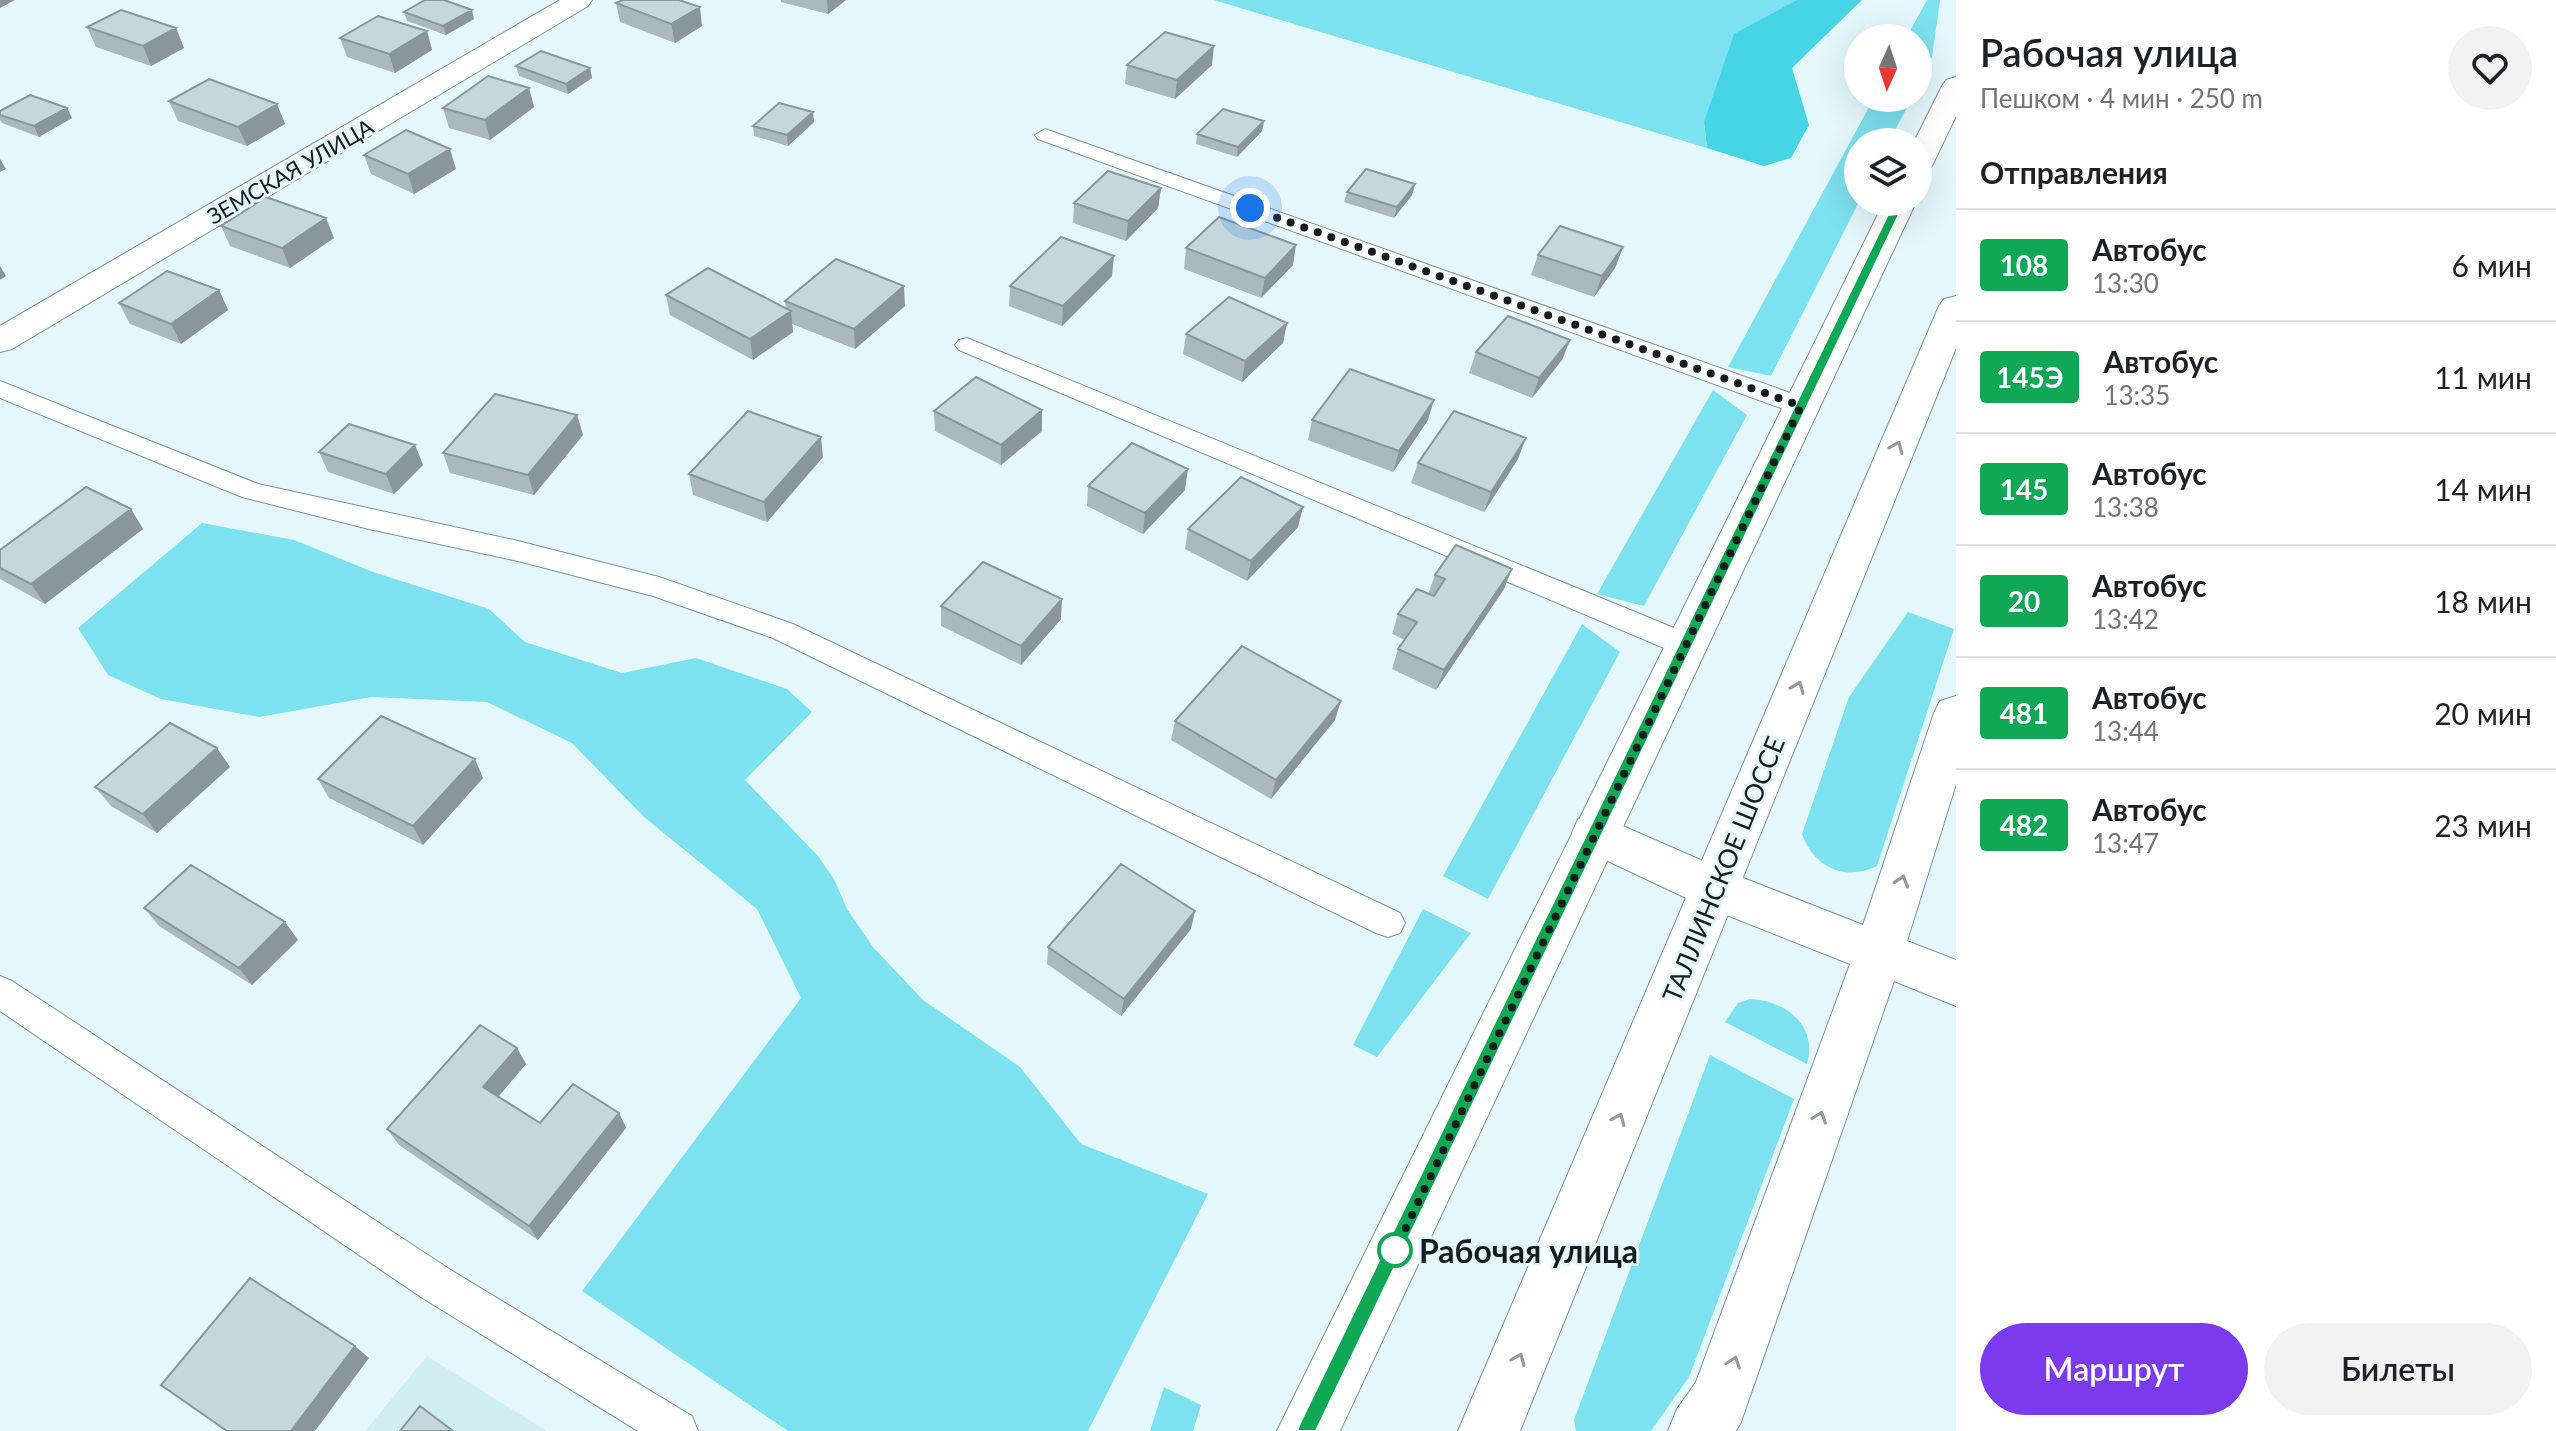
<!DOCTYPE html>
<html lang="ru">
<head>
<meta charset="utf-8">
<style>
  :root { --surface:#fff; --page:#f2f2f2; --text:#202124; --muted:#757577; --line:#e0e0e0; --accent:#7c3aed }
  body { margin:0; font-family:Lato,sans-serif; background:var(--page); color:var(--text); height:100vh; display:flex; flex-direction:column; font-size:30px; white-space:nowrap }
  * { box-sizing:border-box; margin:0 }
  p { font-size:26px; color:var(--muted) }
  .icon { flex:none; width:44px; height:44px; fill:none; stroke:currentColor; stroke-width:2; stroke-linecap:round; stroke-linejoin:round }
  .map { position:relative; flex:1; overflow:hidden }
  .details { display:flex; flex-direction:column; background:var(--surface); width:600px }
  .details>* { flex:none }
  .badge { padding:0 16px; border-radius:6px; font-size:28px; line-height:52px }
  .needle { width:52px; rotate:183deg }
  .tools { position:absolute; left:1844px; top:24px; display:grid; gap:16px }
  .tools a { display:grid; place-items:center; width:88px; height:88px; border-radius:50%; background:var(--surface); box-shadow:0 8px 32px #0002; font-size:40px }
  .you { position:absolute; width:40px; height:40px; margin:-20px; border:6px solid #fff; border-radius:50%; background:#1a73e8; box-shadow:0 0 0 12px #1a73e833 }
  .map>.badge { position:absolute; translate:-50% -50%; box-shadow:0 0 0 4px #fff }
  h2 { padding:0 24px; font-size:30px; line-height:72px }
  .round { display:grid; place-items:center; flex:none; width:84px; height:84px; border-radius:42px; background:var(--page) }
  .head { display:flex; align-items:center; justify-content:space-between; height:136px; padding:0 24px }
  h1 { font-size:38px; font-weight:600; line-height:60px }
  .action { display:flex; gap:16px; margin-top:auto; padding:16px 24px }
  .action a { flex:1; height:92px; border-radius:48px; background:var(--accent); color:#fff; font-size:32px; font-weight:600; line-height:92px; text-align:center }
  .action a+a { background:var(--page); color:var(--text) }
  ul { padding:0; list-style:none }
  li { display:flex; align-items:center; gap:24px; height:112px; padding:0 24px; border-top:2px solid var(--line) }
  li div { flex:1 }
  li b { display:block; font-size:30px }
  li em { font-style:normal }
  li .badge { min-width:88px; font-weight:700; text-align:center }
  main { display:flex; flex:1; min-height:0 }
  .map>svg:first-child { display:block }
  .built { fill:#d1eff3 }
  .green { fill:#7de2ef }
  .forest { fill:#45d5e6 }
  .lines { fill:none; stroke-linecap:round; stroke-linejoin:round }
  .lane-casing { stroke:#7e9194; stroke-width:2 }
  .street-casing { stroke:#7e9194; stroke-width:2 }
  .primary-casing { stroke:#7e9194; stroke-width:2 }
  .lane { fill:#fff; fill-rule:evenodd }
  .street { fill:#fff; fill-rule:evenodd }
  .primary { fill:#fff; fill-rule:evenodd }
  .wall { fill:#a8babc }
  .shaded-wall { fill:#889799 }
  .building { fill:#c3d8db; stroke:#889799; stroke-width:2 }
  .oneway { stroke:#959999 }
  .line { fill:#10a855; stroke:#fff; stroke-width:2 }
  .walk { stroke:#141c1d; stroke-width:8; stroke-dasharray:0 14.4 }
  .stop-dot { fill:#fff; stroke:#10a855; stroke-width:4 }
  .labels { text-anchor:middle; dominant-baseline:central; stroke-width:6; stroke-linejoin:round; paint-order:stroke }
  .far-street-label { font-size:22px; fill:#141c1d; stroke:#e4f8fb }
  .street-label { font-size:26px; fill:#141c1d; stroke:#e4f8fb }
  .near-stop-label { font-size:32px; font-weight:bold; fill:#141c1d; stroke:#e4f8fb; text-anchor:start }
</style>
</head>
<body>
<main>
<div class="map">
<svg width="1956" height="1431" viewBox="0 0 1956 1431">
  <rect width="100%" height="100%" fill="#e4f8fb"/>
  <path class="built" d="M427,1356L547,1431H365Z"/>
  <path class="green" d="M1214,0H1797L1704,122L1707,148Z
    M1927,0H1940L1932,57L1918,85V38H1906Z
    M1874,98H1912L1889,142H1858L1859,202L1771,376L1728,367Z
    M1713,390L1747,415L1644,606L1597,594Z
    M202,523L294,540L373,572L489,609L525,642L622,673L696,658L787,689L812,712L745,780L818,856L834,879L847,909L873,947L923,1000L1020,1067L1081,1144L1208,1194L1088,1431H788L582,1291L801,998L757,909L644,817L572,743L487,702L371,697L259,717L161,699L108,675L78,628Z
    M1908,612L1954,629L1877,866C1844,882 1814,867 1802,834L1849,697Z
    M1582,624L1620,652L1488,899L1443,876Z
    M1423,909L1471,933L1377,1057L1353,1045Z
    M1750,999C1786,1000 1818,1026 1807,1064L1725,1022L1738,1003Z
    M1710,1055L1794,1099L1689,1377L1651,1431H1576L1574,1420Z
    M1164,1387L1201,1405L1193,1431H1150Z"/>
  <path class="forest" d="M1797,0H1862L1792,68L1809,125L1791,158L1764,166L1707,148L1704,122L1734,34Z"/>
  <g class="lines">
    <defs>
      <path id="lane" d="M1045,129L1810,400L1813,406L1810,412H1792L1038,139L1035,135Z
        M967,338L1696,637L1700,645L1696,653L1686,656L1676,653L959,350L955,345L959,340Z
        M0,381L258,484L518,541L659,577L793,624L1400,913L1405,923L1400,933L1388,937L1376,933L773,638L653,596L518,561L369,529L242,497L0,398Z
        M0,976L12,981L449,1269L692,1416L698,1431H638L421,1297L0,1011Z"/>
      <path id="street" d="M560,0H592L588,6L12,349L0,352V326Z
        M1956,696V784L1907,941L1956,960V1006L1894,981L1741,1422L1736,1431H1668L1677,1409L1696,1382L1850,964L1699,904L1578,847L1572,833L1578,819L1595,814L1733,874L1863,925L1934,713L1940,701Z"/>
      <path id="primary" d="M1956,77V116L1933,164L1929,170L1918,173V142H1914L1942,86L1946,80Z
        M1884,202H1916L1340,1431H1277Z
        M1956,296V348L1520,1431H1458L1939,306L1944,299Z"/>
    </defs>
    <use href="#lane" class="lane-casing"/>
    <use href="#street" class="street-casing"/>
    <use href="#primary" class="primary-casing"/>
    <use href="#lane" class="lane"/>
    <use href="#street" class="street"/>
    <use href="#primary" class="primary"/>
  </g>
  <path class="wall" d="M781,0H846L828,14L781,2Z
    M616,3L702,26L675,43L620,22Z
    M404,12L474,19L446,35L407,21Z
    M87,27L176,28L184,48L151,66L96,47Z
    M427,31L432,50L395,73L347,57L340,38Z
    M1127,65H1212L1175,99L1125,84Z
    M516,66L590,68L592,78L568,94L519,76Z
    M529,88L534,107L490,140L449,128L443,108Z
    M169,101L277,104L285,124L247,146L178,121Z
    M67,108L72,118L39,137L2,123L0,120V111Z
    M1264,121L1262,131L1237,157L1196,144L1197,134Z
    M814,122L788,146L754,136L753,126Z
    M364,155L456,169L414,194L371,174Z
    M1415,184L1412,195L1394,218L1344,202L1347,192Z
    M1161,188L1158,208L1126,241L1073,223L1074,203Z
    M221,226L334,238L290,268L230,246Z
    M1623,247L1615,268L1594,297L1531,275L1538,255Z
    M1186,248L1293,265L1261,298L1184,269Z
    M1112,276L1062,326L1009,306L1010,286Z
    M219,290L228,310L181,344L130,324L119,303Z
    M666,295L786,309L785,301L905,306L855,349L792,324L793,332L753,360L670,315Z
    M1287,323L1283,343L1242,382L1183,354L1186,334Z
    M1570,340L1562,360L1532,398L1469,373L1476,352Z
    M934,411L1042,431L1001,465L935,431Z
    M577,415L583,435L534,495L450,473L443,453Z
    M1312,420H1428L1393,472L1308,440Z
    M415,445L423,465L394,494L328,472L319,452Z
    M823,457L767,522L693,495L689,474Z
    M1518,459L1484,512L1411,483L1418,463Z
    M1088,486L1185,490L1143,534L1087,506Z
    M131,509L143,529L45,604L0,579V550Z
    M1298,527L1247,581L1185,549L1188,529Z
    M1435,575L1504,589L1436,690L1392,669L1398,649L1405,640L1392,634L1398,614L1428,594Z
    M941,606L1061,619L1021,665L941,626Z
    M1335,720L1271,799L1171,740L1175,721Z
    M230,767L157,833L111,806L95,787Z
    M483,778L423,845L329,798L318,779Z
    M144,908L298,940L252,985L159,926Z
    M1191,929L1121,1016L1047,964L1048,947Z
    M517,1048L526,1064L498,1096L540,1123L619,1113L626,1128L538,1240L399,1145L387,1129Z"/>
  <path class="shaded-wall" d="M0,0H15L0,8Z
    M827,0H846L828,14Z
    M700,7L702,26L675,43L671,24Z
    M472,10L474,19L446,35L443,26Z
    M176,28L184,48L151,66L143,46Z
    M427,31L432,50L395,73L389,54Z
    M1214,46L1212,65L1175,99L1177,80Z
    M590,68L592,78L568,94L566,84Z
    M529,88L534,107L490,140L485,120Z
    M277,104L285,124L247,146L238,127Z
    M67,108L72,118L39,137L34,126Z
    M813,112L814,122L788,146L787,135Z
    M1264,121L1262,131L1237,157L1238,147Z
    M450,149L456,169L414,194L408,174Z
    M0,159L6,169L0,172Z
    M1415,184L1412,195L1394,218L1397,207Z
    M1161,188L1158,208L1126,241L1128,221Z
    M326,218L334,238L290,268L282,248Z
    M1296,245L1293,265L1261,298L1265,278Z
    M1623,247L1615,268L1594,297L1602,276Z
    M1114,256L1112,276L1062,326L1063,306Z
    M0,266L6,276L0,280Z
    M904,286L905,306L855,349L854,329Z
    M219,290L228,310L181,344L171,324Z
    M791,311L793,332L753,360L750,339Z
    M1287,323L1283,343L1242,382L1245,361Z
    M1570,340L1562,360L1532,398L1539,378Z
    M1434,400L1428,420L1393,472L1399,451Z
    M1042,410V431L1001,465V445Z
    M577,415L583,435L534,495L528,475Z
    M821,437L823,457L767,522L764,502Z
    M1526,438L1518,459L1484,512L1491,492Z
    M415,445L423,465L394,494L386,474Z
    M1188,469L1185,490L1143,534L1145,513Z
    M1303,507L1298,527L1247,581L1251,561Z
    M131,509L143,529L45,604L31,584Z
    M1512,569L1504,589L1436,690L1444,670Z
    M1062,599L1061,619L1021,665V646Z
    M1341,701L1335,720L1271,799L1276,780Z
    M217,748L230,767L157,833L143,814Z
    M475,759L483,778L423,845L413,826Z
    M1195,911L1191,929L1121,1016L1124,999Z
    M285,922L298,940L252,985L239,968Z
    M517,1048L526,1064L493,1103L483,1087Z
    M619,1113L626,1128L538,1240L529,1226Z
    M355,1346L369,1358L315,1431H291Z"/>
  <path class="building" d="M425,0H444L472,10L443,26L404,12Z
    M623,0H679L700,7L671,24L616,3Z
    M121,10L176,28L143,46L87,27Z
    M378,16L427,31L389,54L340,38Z
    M1165,32L1214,46L1177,80L1127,65Z
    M541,51L590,68L566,84L516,66Z
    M488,76L529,88L485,120L443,108Z
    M209,79L277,104L238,127L169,101Z
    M30,95L67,108L34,126L0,115V111Z
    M779,103L813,112L787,135L753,126Z
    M1223,109L1264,121L1238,147L1197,134Z
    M406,130L450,149L408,174L364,155Z
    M1366,169L1415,184L1397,207L1347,192Z
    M1108,171L1161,188L1128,221L1074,203Z
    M266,197L326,218L282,248L221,226Z
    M1219,217L1296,245L1265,278L1186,248Z
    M1560,226L1623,247L1602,276L1538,255Z
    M1061,237L1114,256L1063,306L1010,286Z
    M836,259L904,286L854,329L785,301Z
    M708,268L791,311L750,339L666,295Z
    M167,271L219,290L171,324L119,303Z
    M1229,297L1287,323L1245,361L1186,334Z
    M1508,316L1570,340L1539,378L1476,352Z
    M1350,369L1434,400L1399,451L1312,420Z
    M976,377L1042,410L1001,445L934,411Z
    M495,394L577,415L528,475L443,453Z
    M748,411L821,437L764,502L689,474Z
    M1454,411L1526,438L1491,492L1418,463Z
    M349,424L415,445L386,474L319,452Z
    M1132,443L1188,469L1145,513L1088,486Z
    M1241,477L1303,507L1251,561L1188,529Z
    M86,487L131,509L31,584L0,568V550Z
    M1456,545L1512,569L1444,670L1398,649L1417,622L1398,614L1417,589L1434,596L1445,579L1435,575Z
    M983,562L1062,599L1021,646L941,606Z
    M1242,646L1341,701L1276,780L1175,721Z
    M381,716L475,759L413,826L318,779Z
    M170,723L217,748L143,814L95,787Z
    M1121,864L1195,911L1124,999L1048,947Z
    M191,865L285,922L239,968L144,908Z
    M480,1025L517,1048L483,1087L540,1123L573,1084L619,1113L529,1226L387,1129Z
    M250,1278L355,1346L291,1431H227L161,1385Z
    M420,1406L453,1431H400Z"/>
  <defs><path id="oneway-chevron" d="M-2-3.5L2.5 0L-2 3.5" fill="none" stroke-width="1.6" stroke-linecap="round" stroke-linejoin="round" transform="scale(2)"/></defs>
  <g class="oneway">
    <use href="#oneway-chevron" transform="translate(1897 447) rotate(-67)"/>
    <use href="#oneway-chevron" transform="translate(1798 687) rotate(-68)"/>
    <use href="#oneway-chevron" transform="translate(1902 881) rotate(-72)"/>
    <use href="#oneway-chevron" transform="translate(1820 1117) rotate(-71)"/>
    <use href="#oneway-chevron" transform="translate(1619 1119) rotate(-67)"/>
    <use href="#oneway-chevron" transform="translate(1519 1359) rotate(-67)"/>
    <use href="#oneway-chevron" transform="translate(1734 1362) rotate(-71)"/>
  </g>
  <path class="line" d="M1900,199L1905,202L1316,1431H1297L1300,1423L1894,202Z"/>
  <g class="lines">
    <path class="walk" d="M1250,208L1801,406L1389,1263L1395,1250"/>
  </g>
  <circle class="stop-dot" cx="1395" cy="1250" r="16"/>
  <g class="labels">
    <g class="far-street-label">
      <text transform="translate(290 171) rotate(-30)">ЗЕМСКАЯ УЛИЦА</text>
    </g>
    <g class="street-label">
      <text transform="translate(1723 869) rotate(-68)">ТАЛЛИНСКОЕ ШОССЕ</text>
    </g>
    <g class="near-stop-label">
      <text x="1419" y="1250">Рабочая улица</text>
    </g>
  </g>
</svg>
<div class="tools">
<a><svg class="needle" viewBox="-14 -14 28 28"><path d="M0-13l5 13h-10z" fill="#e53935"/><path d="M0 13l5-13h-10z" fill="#757577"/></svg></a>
<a><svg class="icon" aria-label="layers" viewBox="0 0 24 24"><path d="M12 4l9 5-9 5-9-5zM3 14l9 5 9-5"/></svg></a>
</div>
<div class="you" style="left:1250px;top:208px"></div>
</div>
<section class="details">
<div class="head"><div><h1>Рабочая улица</h1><p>Пешком · 4 мин · 250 m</p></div><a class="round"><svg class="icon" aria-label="heart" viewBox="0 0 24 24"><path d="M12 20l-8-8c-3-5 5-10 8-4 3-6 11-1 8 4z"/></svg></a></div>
<h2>Отправления</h2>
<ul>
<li><span class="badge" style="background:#10a855;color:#fff">108</span><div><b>Автобус</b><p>13:30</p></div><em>6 мин</em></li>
<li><span class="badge" style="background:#10a855;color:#fff">145Э</span><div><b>Автобус</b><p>13:35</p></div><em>11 мин</em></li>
<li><span class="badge" style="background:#10a855;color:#fff">145</span><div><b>Автобус</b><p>13:38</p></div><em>14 мин</em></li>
<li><span class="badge" style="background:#10a855;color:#fff">20</span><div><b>Автобус</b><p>13:42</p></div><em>18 мин</em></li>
<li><span class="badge" style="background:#10a855;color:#fff">481</span><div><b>Автобус</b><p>13:44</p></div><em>20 мин</em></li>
<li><span class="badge" style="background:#10a855;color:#fff">482</span><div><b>Автобус</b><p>13:47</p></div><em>23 мин</em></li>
</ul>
<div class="action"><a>Маршрут</a><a>Билеты</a></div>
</section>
</main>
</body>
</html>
